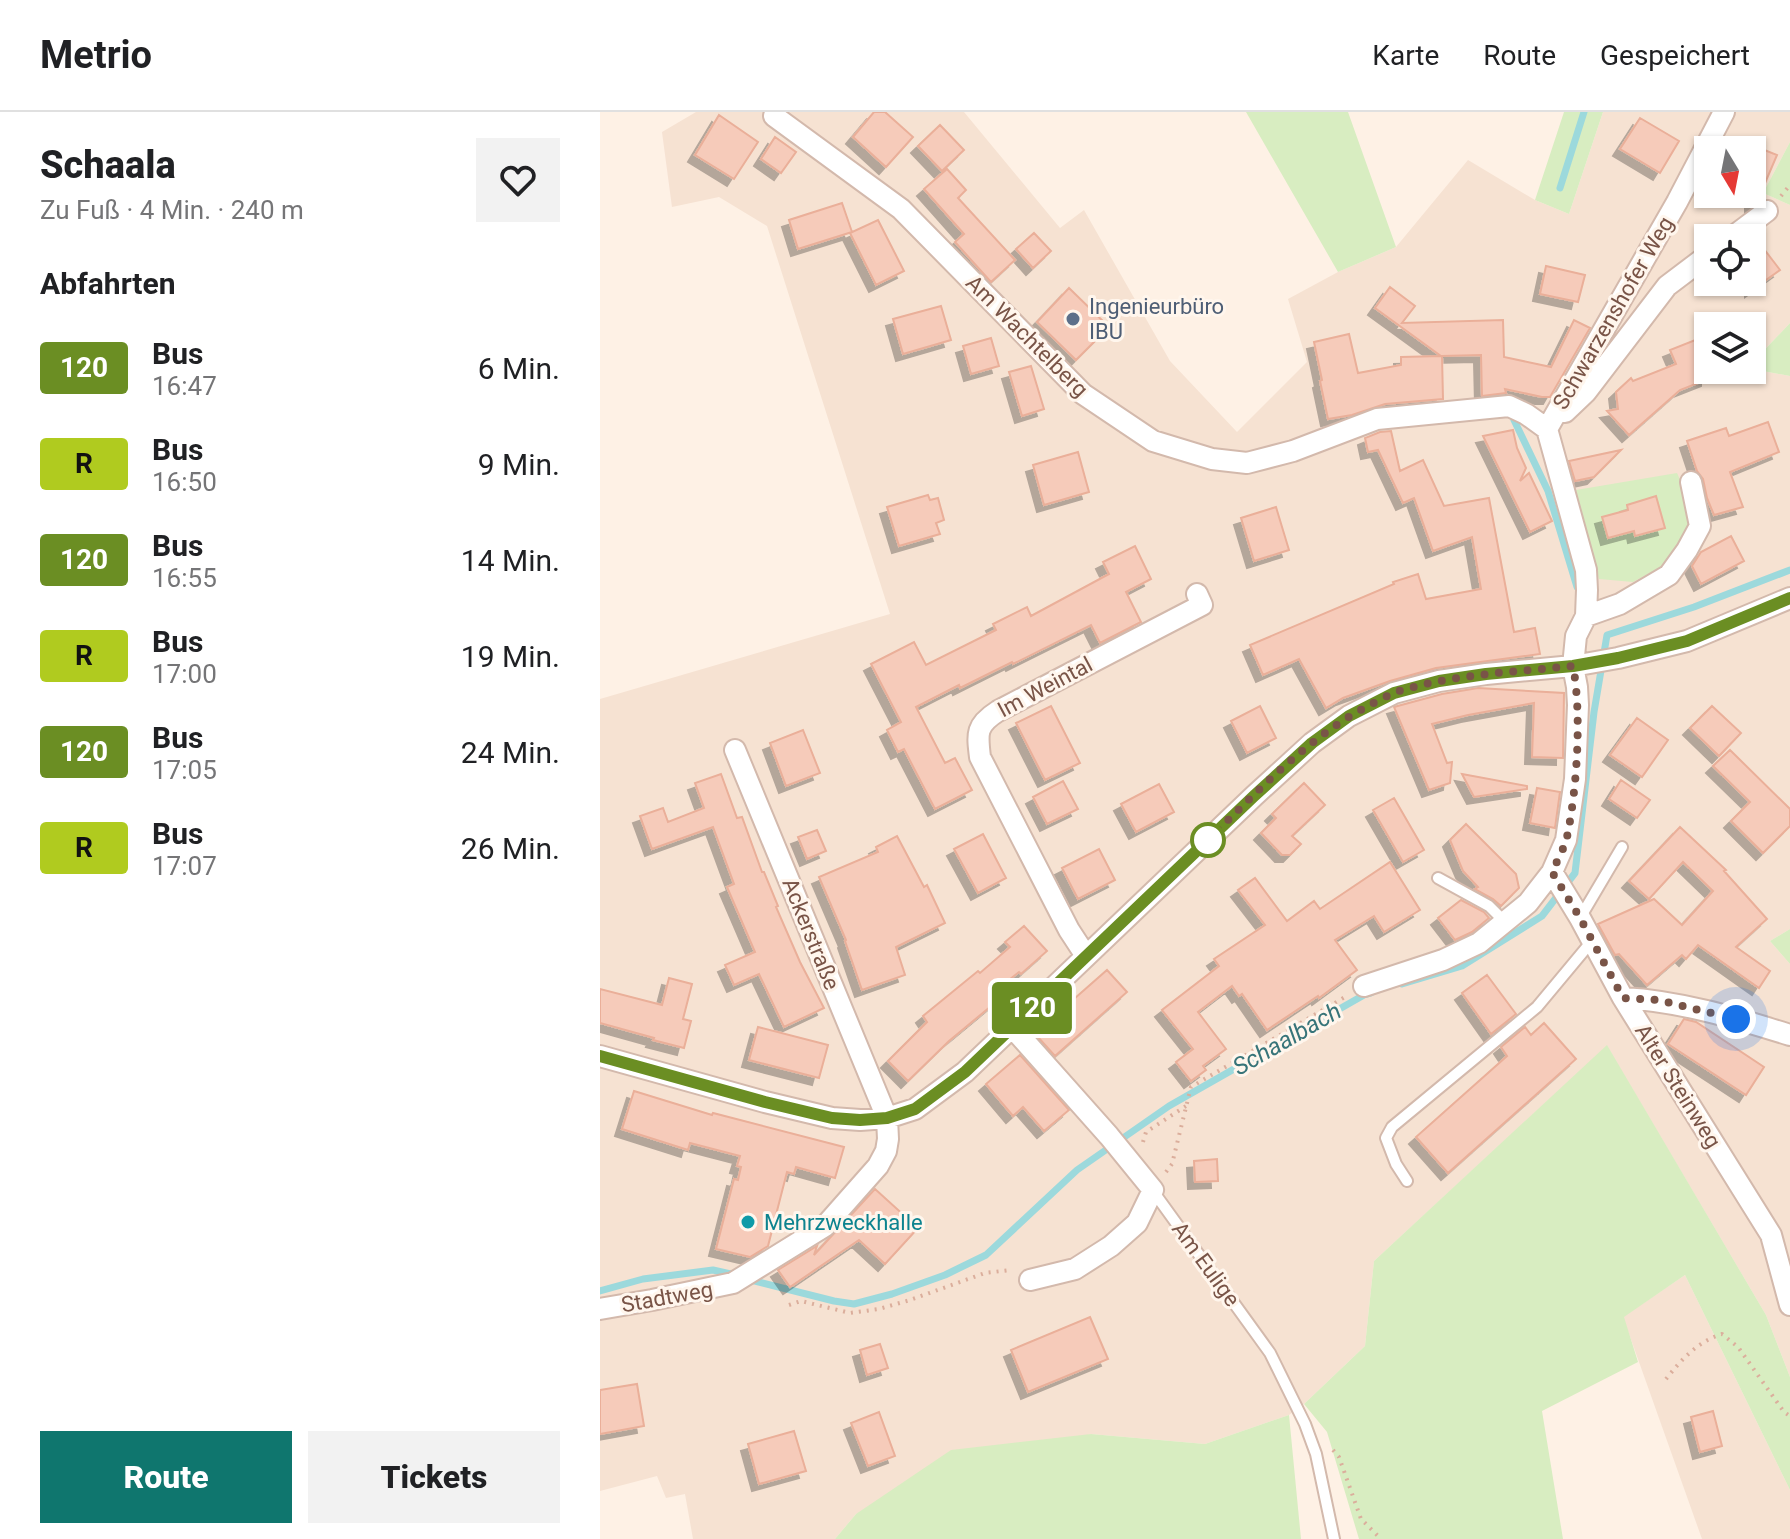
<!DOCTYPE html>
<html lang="de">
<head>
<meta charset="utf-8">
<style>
  :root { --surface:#fff; --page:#f2f2f2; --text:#202124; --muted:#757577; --line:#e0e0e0; --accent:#0f766e }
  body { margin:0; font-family:Roboto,sans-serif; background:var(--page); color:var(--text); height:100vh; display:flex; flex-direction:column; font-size:30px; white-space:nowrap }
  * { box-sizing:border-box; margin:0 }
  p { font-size:26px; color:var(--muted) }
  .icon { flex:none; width:44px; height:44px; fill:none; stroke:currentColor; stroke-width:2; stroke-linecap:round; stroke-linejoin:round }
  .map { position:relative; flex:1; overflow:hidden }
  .sheet { display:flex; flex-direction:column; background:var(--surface); width:600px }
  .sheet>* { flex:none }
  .badge { padding:0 16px; border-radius:6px; font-size:28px; line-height:52px }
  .needle { width:52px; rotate:170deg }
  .tools { position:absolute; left:1094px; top:24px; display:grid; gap:16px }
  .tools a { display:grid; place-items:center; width:72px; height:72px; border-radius:0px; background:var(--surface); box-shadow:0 2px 6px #0004; font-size:40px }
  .you { position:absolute; width:40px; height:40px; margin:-20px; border:6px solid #fff; border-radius:50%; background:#1a73e8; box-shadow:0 0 0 12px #1a73e833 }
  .map>.badge { position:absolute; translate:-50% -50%; box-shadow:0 0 0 4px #fff }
  h2 { padding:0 40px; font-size:30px; line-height:72px }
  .round { display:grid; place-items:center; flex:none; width:84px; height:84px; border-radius:0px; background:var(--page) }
  .head { display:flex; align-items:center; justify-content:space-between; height:136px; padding:0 40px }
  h1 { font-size:38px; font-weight:800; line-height:60px }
  .button { display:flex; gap:16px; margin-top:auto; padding:16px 40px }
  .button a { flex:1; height:92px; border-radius:0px; background:var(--accent); color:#fff; font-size:32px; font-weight:800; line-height:92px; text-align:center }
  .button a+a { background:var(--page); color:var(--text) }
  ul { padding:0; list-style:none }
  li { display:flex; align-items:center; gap:24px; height:96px; padding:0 40px }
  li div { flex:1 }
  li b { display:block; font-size:30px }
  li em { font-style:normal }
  li .badge { min-width:88px; font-weight:700; text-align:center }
  header { display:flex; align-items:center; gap:48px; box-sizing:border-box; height:112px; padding:0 40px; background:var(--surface); border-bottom:2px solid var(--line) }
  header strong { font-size:38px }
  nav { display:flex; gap:44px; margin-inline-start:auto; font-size:28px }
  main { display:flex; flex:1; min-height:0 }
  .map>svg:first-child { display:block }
  .residential { fill:#f6e2d2; fill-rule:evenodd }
  .green { fill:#d8edc1 }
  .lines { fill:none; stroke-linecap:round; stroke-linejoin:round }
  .stream { stroke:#9cd9dc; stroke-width:7 }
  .building { fill:#f6cbba; stroke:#eaaf99; stroke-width:2; filter:url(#shadow) }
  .lane-casing { stroke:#d3b9ac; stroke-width:14 }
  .street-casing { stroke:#d3b9ac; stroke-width:24 }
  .path { stroke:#dbae9c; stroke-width:4; stroke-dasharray:2 6; stroke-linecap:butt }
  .lane { stroke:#fff; stroke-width:10 }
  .street { stroke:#fff; stroke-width:20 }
  .line-casing { stroke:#fff; stroke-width:18 }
  .line { stroke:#6b8e23; stroke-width:12 }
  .walk { stroke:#795447; stroke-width:8; stroke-dasharray:0 14.4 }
  .service-dot { fill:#5c6f8a; stroke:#fff6ed; stroke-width:3 }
  .stop-dot { fill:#fff; stroke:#6b8e23; stroke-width:4 }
  .culture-dot { fill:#0f9aa8; stroke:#fff6ed; stroke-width:3 }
  .labels { text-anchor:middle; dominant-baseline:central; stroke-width:6; stroke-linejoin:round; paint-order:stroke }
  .service-label { font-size:22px; fill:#4e5e75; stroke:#fff6ed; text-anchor:start }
  .street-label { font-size:22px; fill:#795447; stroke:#fff6ed }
  .culture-label { font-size:22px; fill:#0d838f; stroke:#fff6ed; text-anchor:start }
  .water-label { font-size:24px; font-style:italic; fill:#377479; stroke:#fff6ed }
</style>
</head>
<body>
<header>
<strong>Metrio</strong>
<nav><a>Karte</a><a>Route</a><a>Gespeichert</a></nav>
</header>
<main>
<section class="sheet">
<div class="head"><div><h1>Schaala</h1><p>Zu Fuß · 4 Min. · 240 m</p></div><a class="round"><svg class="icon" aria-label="heart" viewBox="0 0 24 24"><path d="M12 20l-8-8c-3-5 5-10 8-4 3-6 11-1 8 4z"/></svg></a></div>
<h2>Abfahrten</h2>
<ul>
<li><span class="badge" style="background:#6b8e23;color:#fff">120</span><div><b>Bus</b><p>16:47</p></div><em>6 Min.</em></li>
<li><span class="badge" style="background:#b0cb1f;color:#111">R</span><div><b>Bus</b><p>16:50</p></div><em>9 Min.</em></li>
<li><span class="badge" style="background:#6b8e23;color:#fff">120</span><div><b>Bus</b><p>16:55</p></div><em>14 Min.</em></li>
<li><span class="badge" style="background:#b0cb1f;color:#111">R</span><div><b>Bus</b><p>17:00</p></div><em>19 Min.</em></li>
<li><span class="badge" style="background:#6b8e23;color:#fff">120</span><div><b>Bus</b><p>17:05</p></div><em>24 Min.</em></li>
<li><span class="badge" style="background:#b0cb1f;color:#111">R</span><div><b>Bus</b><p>17:07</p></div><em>26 Min.</em></li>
</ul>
<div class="button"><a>Route</a><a>Tickets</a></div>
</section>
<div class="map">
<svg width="1190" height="1427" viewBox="0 0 1190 1427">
  <defs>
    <filter id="shadow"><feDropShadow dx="-7" dy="7" stdDeviation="0" flood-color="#0004"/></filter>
  </defs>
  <rect width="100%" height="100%" fill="#fef1e5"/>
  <path class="residential" d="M96,0H364L460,116L484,98L570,249L637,320L707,250L688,187L738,160L796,135L868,48L935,88L969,102L1003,0H1190V30L1163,81L1190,93V211L1152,251V214H1108V258L1152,257L1190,264V817L1170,829L1190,852V1265L1166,1203L1007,934L774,1149L765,1234L704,1292L689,1303L605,1332L491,1322L256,1402L235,1427H93L85,1382L66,1386L57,1364L0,1379V587L290,502L167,114L119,85L72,95L62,20ZM1108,38H1152V82H1108ZM1108,126H1152V170H1108Z
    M1085,1163L1190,1378V1427H1102L1023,1205Z"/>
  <path class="green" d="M646,0H748L796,135L738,160Z
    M964,0H1003L969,102L935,88Z
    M1190,30V93L1163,81Z
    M1190,211V264L1152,257V251Z
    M1077,361L1090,389V418L1066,452L1033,470L999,467L976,378Z
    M1190,817V852L1170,829Z
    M1007,933L1166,1203L1190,1265V1378L1085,1163L1024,1205L1038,1250L942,1299L963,1427H759L727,1320L704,1292L765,1234L774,1149Z
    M689,1303L701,1427H235L256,1402L351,1338L491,1322L605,1332Z"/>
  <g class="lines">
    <path class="stream" d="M960,76L984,0
      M914,308L948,379L977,475
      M802,872L862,854L942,804L975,761L994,600L1007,523L1094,495L1190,458
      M147,1167L234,1189L254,1192L292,1182L345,1163L386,1143L477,1058L569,994L764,883L771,881
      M0,1179L43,1167L113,1158L135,1163"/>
  </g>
  <path class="building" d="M274,0H285L313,25L286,55L253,25Z
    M119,3L158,30L134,67L95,43Z
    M1040,6L1079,29L1060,61L1020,37Z
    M340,13L364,38L342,59L318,34Z
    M175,25L196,40L181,61L161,47Z
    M1152,33L1177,43L1157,90L1152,94Z
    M347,57L366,78L358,86L415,148L391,170L355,130L364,122L324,77Z
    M242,91L252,120L198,137L189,108Z
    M278,108L304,159L276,173L250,121Z
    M434,121L451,139L433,156L416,137Z
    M1164,137L1180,158L1152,178V145Z
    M946,154L985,163L978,190L940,182Z
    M790,175L815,194L802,211L903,208L904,245L951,255L974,208L990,216L950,285H942L905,277L906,281L882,284L881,243L841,244L775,196Z
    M469,176L509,215L476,248L437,210Z
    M341,194L351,228L303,242L293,207Z
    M749,222L758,261L801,253V245L842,244L843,287L785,292L752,303L728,307L720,269L722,268L714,230Z
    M1108,223V267L1080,278L1029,323L1007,299L1018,297L1016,280L1031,266L1033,269L1076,252L1070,238Z
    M391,226L399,254L371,262L363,234Z
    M431,254L444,297L422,304L409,260Z
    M1168,310L1179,340L1130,360L1143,395L1114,403L1107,386L1103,367L1097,359L1087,329L1126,316L1129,324Z
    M913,318L917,336L926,356L920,369L929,361L952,409L930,420L883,324Z
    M791,319L800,359L823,348L844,394L889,386L914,520L935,516L940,542L836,556L790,569L743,586L726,596L699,547L663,563L650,533L794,472L793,470L818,462L826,487L881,477L872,425L833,439L814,386L803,391L778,338L768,340L765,326L780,320Z
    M1021,338L994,365L975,369L969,349Z
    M478,340L489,380L444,393L433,353Z
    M328,383L330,388L338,386L344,408L336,411L340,422L299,434L287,395Z
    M1056,384L1065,416L1035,424L1034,419L1008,426L1002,405L1028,398L1027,393Z
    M676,395L689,438L654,449L641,406Z
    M1131,424L1144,449L1101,472L1092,454L1101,440Z
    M535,434L551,467L526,480L541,510L500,531L491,513L413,552L412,550L360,576L359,573L316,595L345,651L355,646L372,678L335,697L304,637L298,640L287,618L301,610L271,552L314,530L326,553L396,518L393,512L427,495L431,504L509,462L503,450Z
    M878,576L964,581L963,646L932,645L934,591L868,603L832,612L847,651L852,650L850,671L829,678L794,595L842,582Z
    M451,594L480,651L445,668L416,611Z
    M660,594L676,626L647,641L631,609Z
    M1112,594L1141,621L1119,644L1090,616Z
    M1037,606L1068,628L1042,665L1010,643Z
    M203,618L220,661L186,674L170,631Z
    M1130,638L1190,697V714L1163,741L1131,709L1150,690L1113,654Z
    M121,662L137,706L142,705L162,760H164L178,794L176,795L200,850L224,896L184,915L159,862L134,873L125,853L155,840L127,775L134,772L113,715L52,737L40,704L63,696L68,710L104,696L95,671Z
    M862,662L927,674V677L874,685Z
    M1021,668L1050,688L1037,706L1009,687Z
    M463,669L478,697L447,712L433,685Z
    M704,671L725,693L692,724L701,732L690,743H682L661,721L676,706L672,702Z
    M559,672L574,700L536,720L521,692Z
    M937,676L960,680L955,716L930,711Z
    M794,686L824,738L803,750L773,698Z
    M866,712L916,762L919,776L901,794L893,787L875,777L878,775L863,759L850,728Z
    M1080,715L1126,758L1124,759L1167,807L1136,835L1170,859L1159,876L1098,833L1086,847L1082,843L1047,873L1019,842L1015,843L998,812L1054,787L1082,813L1113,779L1083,750L1049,787L1029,769Z
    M217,718L226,739L207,747L198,725Z
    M383,722L406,766L378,781L354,737Z
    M297,724L324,775L327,773L345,811L296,835L305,863L262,878L245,829L246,828L219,765L278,740L276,735Z
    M499,737L515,768L478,787L462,756Z
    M790,750L820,798L784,820L774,804L735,828L757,858L719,886L718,884L667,918L642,882L639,884L632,874L598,900L626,937L603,954L606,958L591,969L576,950L593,937L562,898L619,854L614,847L665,813L638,778L655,766L687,809L714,789L720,797Z
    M861,788L884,800L889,806L872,820L855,828L838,806Z
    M424,814L447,839L421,862L419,860L390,883L396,890L349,929L308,969L288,949L327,910L323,904L378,859L380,861L410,835L405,830Z
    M507,858L527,880L455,944L437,924L468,896L466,894Z
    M887,863L916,902L891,922L862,881Z
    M69,866L92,872L83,907L91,909L84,936L53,928L54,926L0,911V877L62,893Z
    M1084,907L1096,910L1164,955L1146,983L1068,932Z
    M944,911L976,947L848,1061L816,1025L907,944L901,935L925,915L931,923Z
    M158,915L228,933L219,966L149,948Z
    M420,943L469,998L444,1019L423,995L413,1004L386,972Z
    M34,979L112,1003L113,1001L244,1035L235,1066L196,1055L194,1062L187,1060L168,1134L150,1145L116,1137L134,1067L138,1068L141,1055L137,1054L140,1044L90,1031L88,1038L22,1017Z
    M617,1047L618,1069L595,1070L594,1049Z
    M275,1077L318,1116L285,1152L259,1128L190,1175L178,1158L217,1134L214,1143Z
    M490,1205L508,1247L428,1280L411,1238Z
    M280,1232L288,1256L267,1263L260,1238Z
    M37,1272L44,1314L0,1322V1278Z
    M1113,1299L1122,1334L1100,1340L1091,1305Z
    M279,1300L295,1344L268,1354L251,1311Z
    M194,1319L206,1359L159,1372L148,1332Z"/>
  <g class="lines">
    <defs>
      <path id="lane" d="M838,766L889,794L905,810
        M980,806L1022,735
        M807,1069L796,1052L786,1026L792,1015L937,895L992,829
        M553,1079L670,1241L705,1312L716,1342L734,1427"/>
      <path id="street" d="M174,4L301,97L483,282L553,329L612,347L647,351L693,339L777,307L909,294L926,302L947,317
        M1131,126L1167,99
        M965,300L986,280L1067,174L1108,143
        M947,317L1077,90L1124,0
        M986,504L1020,492L1069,463L1087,438L1100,414L1091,370
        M952,760L980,806L1023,886L1171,1123L1190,1193
        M486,844L469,818L380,645C377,621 376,613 398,599L602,493L597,482
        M764,874L843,848L879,831L928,791L952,760L966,728L975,667L978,593L977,575L973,554L976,524L986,504L987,478L986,458L947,317
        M1023,886C1080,889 1136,906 1190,923
        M412,915L509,1024L553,1078L537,1111L511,1134L475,1157L430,1168
        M0,944L165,990L232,1006L260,1008L287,1006L315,997L365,960L654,684L712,631L749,604L794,581L839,569L886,562L973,554L1018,546L1087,529L1190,486
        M0,1197L52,1188L133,1171L225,1114L278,1054L286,1039L288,1027L287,1006L135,638"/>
    </defs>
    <use href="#lane" class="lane-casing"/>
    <use href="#street" class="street-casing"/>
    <path class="path" d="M1181,84L1190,73
      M543,1030L546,1020L586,994
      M566,1060L572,1052L591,975L745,885
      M189,1193L201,1189L250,1201L279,1197L310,1188L385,1161L410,1158
      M1066,1267C1082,1247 1097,1230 1122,1222L1138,1235L1184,1300L1190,1304
      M733,1338L739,1345L761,1407L781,1427"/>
    <use href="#lane" class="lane"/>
    <use href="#street" class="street"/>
  </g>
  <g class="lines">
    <defs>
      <path id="line" d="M0,944L165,990L232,1006L260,1008L287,1006L315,997L365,960L654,684L712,631L749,604L794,581L839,569L886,562L973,554L1018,546L1087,529L1190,486"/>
    </defs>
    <use href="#line" class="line-casing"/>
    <use href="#line" class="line"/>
    <path class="walk" d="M608,728C657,680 707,626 768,594C777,589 787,584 796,580C853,562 914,560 973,554C982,602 977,677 967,725C964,737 957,749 952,760L980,806L1023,886L1058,888L1136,907"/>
  </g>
  <circle class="service-dot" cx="473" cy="207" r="8"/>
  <circle class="stop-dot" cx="608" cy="728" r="16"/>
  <circle class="culture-dot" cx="148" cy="1110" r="8"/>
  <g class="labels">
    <g class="service-label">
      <text x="489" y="194">Ingenieurbüro<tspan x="489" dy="25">IBU</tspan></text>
    </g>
    <g class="street-label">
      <text transform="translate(1013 201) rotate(-60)">Schwarzenshofer Weg</text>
      <text transform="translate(427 224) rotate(45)">Am Wachtelberg</text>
      <text transform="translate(445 575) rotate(-28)">Im Weintal</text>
      <text transform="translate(211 822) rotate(68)">Ackerstraße</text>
      <text transform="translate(1078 974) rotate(58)">Alter Steinweg</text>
      <text transform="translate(606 1152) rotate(54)">Am Eulige</text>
      <text transform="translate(67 1185) rotate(-10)">Stadtweg</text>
    </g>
    <g class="culture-label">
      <text x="164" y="1110">Mehrzweckhalle</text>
    </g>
    <g class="water-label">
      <text transform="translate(687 927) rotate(-30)">Schaalbach</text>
    </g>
  </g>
</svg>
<div class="tools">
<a><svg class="needle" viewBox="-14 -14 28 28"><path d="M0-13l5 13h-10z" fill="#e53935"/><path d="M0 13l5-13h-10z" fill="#757577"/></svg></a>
<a><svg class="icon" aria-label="locate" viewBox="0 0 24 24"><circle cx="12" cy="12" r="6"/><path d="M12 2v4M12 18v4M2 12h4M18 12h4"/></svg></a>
<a><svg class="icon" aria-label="layers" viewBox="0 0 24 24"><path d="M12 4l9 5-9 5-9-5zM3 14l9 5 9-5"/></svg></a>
</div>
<div class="you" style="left:1136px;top:907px"></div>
<b class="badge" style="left:432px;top:896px;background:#6b8e23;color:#fff">120</b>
</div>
</main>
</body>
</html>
